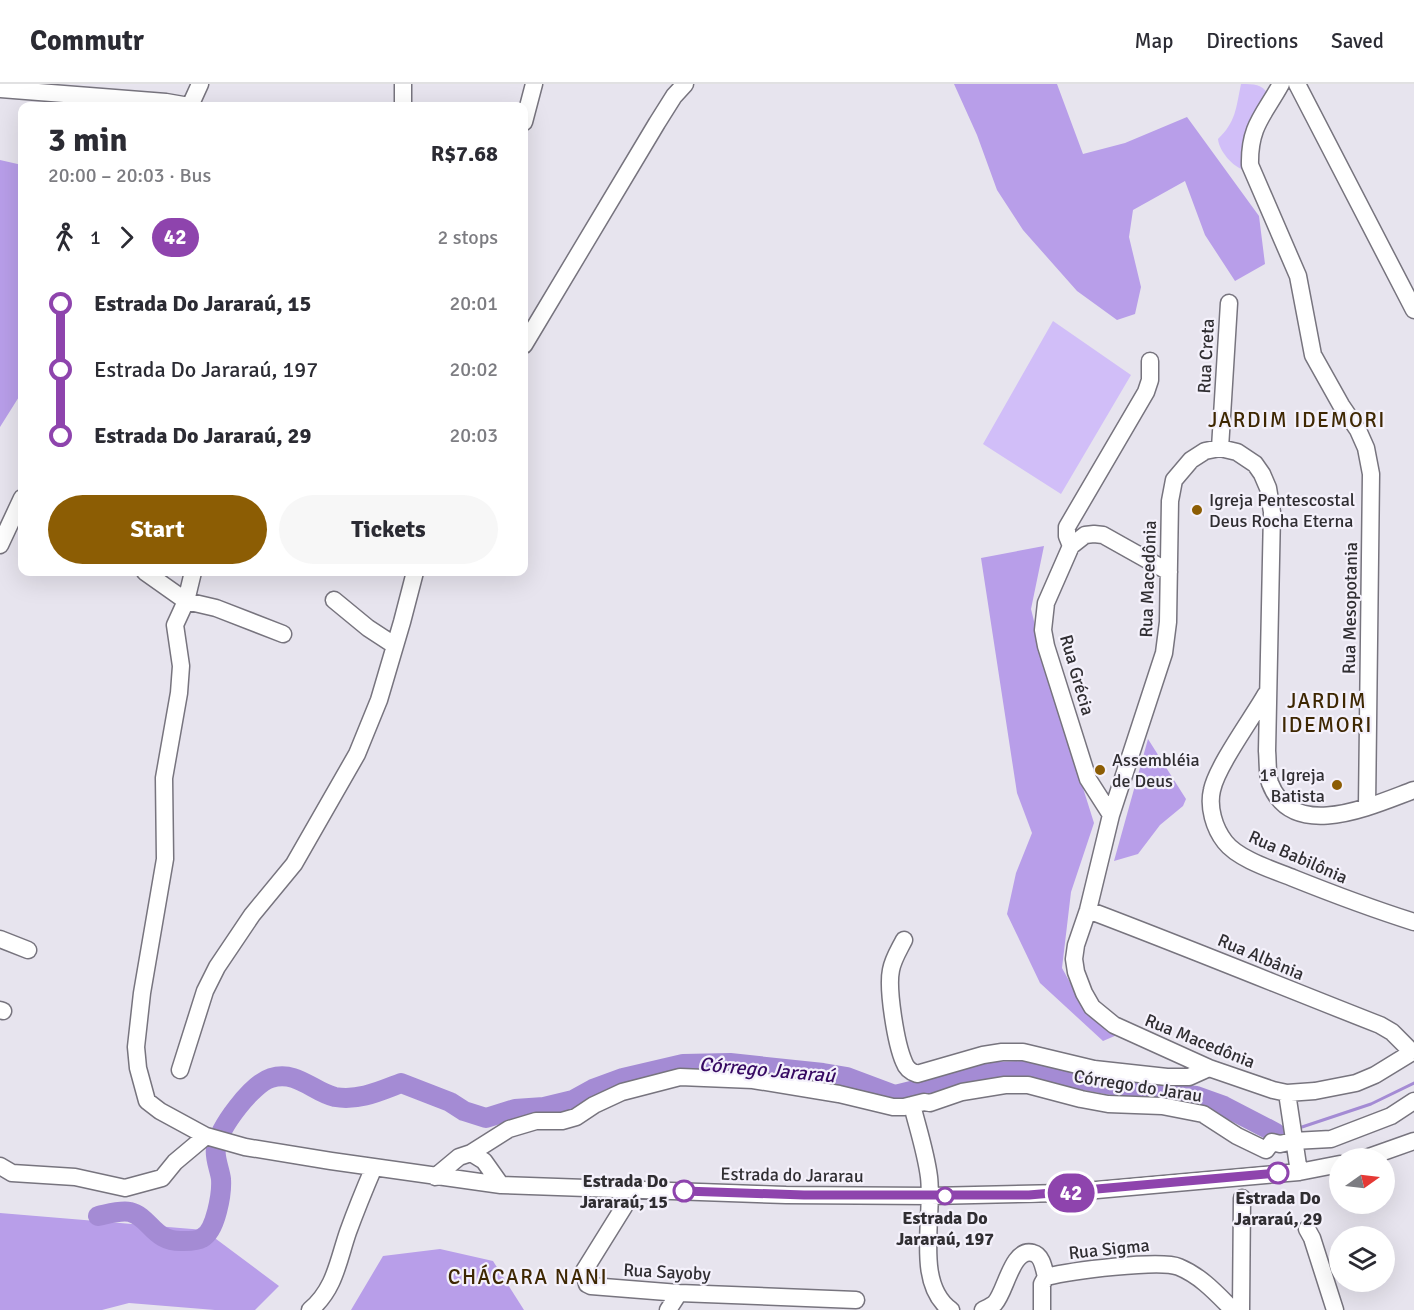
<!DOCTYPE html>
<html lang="en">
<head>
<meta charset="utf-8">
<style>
  :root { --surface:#fff; --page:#f7f7f7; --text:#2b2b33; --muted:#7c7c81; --line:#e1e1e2; --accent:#8c5d04 }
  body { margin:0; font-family:Signika,sans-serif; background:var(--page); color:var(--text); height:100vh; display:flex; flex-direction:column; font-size:22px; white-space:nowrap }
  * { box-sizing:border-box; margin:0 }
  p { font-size:20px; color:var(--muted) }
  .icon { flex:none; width:33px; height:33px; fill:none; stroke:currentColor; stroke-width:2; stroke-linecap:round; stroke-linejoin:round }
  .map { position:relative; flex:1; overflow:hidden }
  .details { position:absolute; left:18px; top:18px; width:510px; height:474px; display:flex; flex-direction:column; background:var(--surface); border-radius:12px; box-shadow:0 6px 24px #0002 }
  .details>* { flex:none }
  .badge { padding:0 12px; border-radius:20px; font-size:21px; line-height:39px }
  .needle { width:39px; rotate:76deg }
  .controls { position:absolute; left:1329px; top:1064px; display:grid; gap:12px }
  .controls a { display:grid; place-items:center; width:66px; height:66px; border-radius:50%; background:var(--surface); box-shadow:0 6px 24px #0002; font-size:30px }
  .map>.badge { position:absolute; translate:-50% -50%; box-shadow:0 0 0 3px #fff }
  .legs { display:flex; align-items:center; gap:9px; height:66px; padding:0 30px; font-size:20px }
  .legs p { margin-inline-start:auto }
  .head { display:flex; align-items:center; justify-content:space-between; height:102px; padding:0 30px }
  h1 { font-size:33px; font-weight:700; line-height:45px }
  .cta { display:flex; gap:12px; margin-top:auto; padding:12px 30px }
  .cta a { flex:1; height:69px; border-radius:36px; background:var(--accent); color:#fff; font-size:24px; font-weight:700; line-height:69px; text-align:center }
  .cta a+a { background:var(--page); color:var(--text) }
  ul { padding:0 30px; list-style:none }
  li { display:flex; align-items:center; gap:21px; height:66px; font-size:22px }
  li i { display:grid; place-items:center; width:9px; height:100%; margin:0 8px; background:currentColor }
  li i::after { content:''; width:15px; height:15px; margin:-8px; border:4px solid; border-radius:50%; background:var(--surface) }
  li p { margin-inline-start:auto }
  li:first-child i { background:linear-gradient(#0000 50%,currentColor 0) }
  li:last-child i { background:linear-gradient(currentColor 50%,#0000 0) }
  header { display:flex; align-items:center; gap:36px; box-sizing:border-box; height:84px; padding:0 30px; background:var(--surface); border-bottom:2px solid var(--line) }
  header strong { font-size:28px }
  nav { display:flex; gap:33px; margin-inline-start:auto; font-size:21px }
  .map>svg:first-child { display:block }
  .green { fill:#d1bef8 }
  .forest { fill:#b89ee9 }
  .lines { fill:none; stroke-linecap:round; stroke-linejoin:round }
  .stream { stroke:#a48bd4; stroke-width:3 }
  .river { stroke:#a48bd4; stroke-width:20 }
  .minor-casing { stroke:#77747e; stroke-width:19 }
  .minor { stroke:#fff; stroke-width:16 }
  .line-1-casing { stroke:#fff; stroke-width:14 }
  .line-1 { stroke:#8e44ad; stroke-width:9 }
  .poi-dot { fill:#8c5d04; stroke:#f4f1fb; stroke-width:2 }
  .stop-1-dot { fill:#fff; stroke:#8e44ad; stroke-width:3 }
  .labels { text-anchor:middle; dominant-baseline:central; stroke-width:4.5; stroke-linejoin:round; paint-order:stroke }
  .street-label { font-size:18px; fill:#302e32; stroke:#f4f1fb }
  .poi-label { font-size:18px; fill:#302e32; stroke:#f4f1fb; text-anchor:start }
  .stop-label { font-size:18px; font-weight:bold; fill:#302e32; stroke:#f4f1fb }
  .water-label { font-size:20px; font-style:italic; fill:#360962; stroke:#f4f1fb }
  .quarter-label { font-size:21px; letter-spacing:1.5px; fill:#3e2702; stroke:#f4f1fb }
</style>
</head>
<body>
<header>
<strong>Commutr</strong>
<nav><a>Map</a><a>Directions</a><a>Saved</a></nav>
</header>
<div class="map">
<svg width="1414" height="1226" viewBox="0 0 1414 1226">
  <rect width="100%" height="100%" fill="#e7e4ee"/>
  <path class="green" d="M1241,0C1254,0 1262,0 1268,10L1246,47L1242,61L1244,86C1233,83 1219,67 1218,55C1236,38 1236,24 1241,0Z
    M1053,237L1131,291L1061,410L983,360Z"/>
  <path class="forest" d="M954,0H1057L1083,70L1125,59L1187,33L1259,132L1265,180L1235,197L1205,151L1185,97L1133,126L1129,153L1141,203L1135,230L1117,236L1077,207L1023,146L997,106L977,51Z
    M0,76L22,81V308L0,343Z
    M1044,462L1031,525L1046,586L1094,739L1071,808L1062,884L1083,922L1117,951L1103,957L1040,899L1007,830L1016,789L1032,749L1017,709L981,474Z
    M1148,655L1186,715L1183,722L1160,741L1138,770L1114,777Z
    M0,1129L204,1146L279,1202L255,1226H215L129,1219L102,1226H0Z
    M440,1165L493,1177L524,1226H351L383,1172Z"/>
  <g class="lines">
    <path class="stream" d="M1302,1043L1371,1020L1414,999"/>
    <path class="river" d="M98,1132C108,1130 120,1126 130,1128C151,1133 153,1159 184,1157C190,1157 197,1157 202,1154C216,1147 222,1109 221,1095C220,1086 214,1073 216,1064C219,1043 252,1000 271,994C297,986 313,1008 335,1013C359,1017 380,1007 401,999L450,1018L464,1027L486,1034L515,1025L544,1023L573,1016L593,1005L623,994L683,980L730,979L823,989L847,993L895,1011L989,988L1021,987L1049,990L1139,1006L1196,1012L1224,1022L1276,1049"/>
    <defs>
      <path id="minor" d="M403,0V22
        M1281,0C1264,31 1249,42 1250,81L1298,192L1313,271L1341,321L1358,346L1366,364L1371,390L1367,723
        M1297,0L1414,226
        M0,5L166,18L189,22
        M190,22L200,0
        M524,38L534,0
        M524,261L657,39L674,12L685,0
        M1220,364L1229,219
        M0,461L22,414
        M1071,462L1067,452V443L1146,308L1150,296V277
        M145,488L186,517L216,524L283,550
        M193,488L186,517L175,541L181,582L179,609L164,694L165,775L142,909L136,963L138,984L147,1017L160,1027L206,1052L245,1063L331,1077L501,1101L786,1111L931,1112L1063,1109L1299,1088L1340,1080
        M334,516L368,544L394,561
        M1266,610C1253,633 1217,682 1212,706C1208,723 1214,744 1225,758C1238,775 1273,786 1293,794C1333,810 1373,825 1414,838
        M1414,706C1373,721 1293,759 1270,699C1267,690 1268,677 1267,667L1272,428L1268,404L1262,390L1255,380L1237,368L1220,364L1205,367L1191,376L1174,396L1170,417L1168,538L1164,569L1111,731L1088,826L1076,861L1074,875L1076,888L1084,909L1092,923L1114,941L1209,984L1273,1006L1287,1009L1315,1007L1356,999L1375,991L1414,967
        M1111,731L1088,695L1046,562L1043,546L1046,519L1071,462L1085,451L1094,450L1103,451L1169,488
        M1088,826C1186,863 1283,903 1380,941L1392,948L1411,967
        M0,855L28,866
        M904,856C899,866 893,875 891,886C887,905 896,960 904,978C906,984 911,988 917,990L983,971L1002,968H1023L1094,985L1167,993H1189L1209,984
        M0,926L3,927
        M180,986L205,907L217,883L252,831L294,780L357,670L379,616L402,538L415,488
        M1287,1009L1299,1088
        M912,1021C918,1045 926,1069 929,1093C934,1133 914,1200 951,1226
        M471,1069L509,1045L536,1037H562L576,1033L594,1021L622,1008L680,993L753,996L839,1010L893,1023H904L924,1018L930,1019L962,1008L1005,1001H1028L1081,1015L1108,1020L1162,1022L1203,1030L1237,1052L1266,1066L1272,1058L1280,1060L1293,1057L1331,1055L1391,1032L1414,1017
        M1366,1074L1414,1057
        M0,1082L12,1089L75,1093L125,1104L162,1094L175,1078L206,1052
        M435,1093L459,1073L471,1069L484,1077L501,1101
        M635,1105L584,1187L587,1200L591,1202L679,1209L856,1216
        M1307,1145L1312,1154L1335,1226
        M1046,1193C1070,1187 1160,1175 1179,1183C1201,1192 1217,1210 1233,1226
        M310,1226C335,1205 338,1177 348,1148C356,1126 365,1104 374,1083
        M668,1226L679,1209
        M983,1226C987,1224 992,1222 995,1219C1006,1207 1012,1163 1033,1169C1042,1171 1044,1185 1046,1193L1042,1200V1226
        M1241,1226L1242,1114"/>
    </defs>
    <use href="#minor" class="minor-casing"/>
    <use href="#minor" class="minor"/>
  </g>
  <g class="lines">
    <defs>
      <path id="line-1" d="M684,1107L804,1111H1029L1278,1089"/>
    </defs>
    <use href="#line-1" class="line-1-casing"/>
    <use href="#line-1" class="line-1"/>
  </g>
  <g class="poi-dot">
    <circle cx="1197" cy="426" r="6"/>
    <circle cx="1100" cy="686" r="6"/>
    <circle cx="1337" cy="701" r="6"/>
  </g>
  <g class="stop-1-dot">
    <circle cx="1278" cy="1089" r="10"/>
    <circle cx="684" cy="1107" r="10"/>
    <circle cx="945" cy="1112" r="8"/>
  </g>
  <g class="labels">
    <g class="street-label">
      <text transform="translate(1206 272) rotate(-87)">Rua Creta</text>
      <text transform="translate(1148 495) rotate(-88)">Rua Macedônia</text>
      <text transform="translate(1350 524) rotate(-89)">Rua Mesopotania</text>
      <text transform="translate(1077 591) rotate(74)">Rua Grécia</text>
      <text transform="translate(1298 773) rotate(24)">Rua Babilônia</text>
      <text transform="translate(1261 873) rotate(23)">Rua Albânia</text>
      <text transform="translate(1200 957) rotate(22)">Rua Macedônia</text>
      <text transform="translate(1138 1002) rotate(9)">Córrego do Jarau</text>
      <text transform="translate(792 1091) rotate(1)">Estrada do Jararau</text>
      <text transform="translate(1109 1165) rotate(-6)">Rua Sigma</text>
      <text transform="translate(667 1188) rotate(3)">Rua Sayoby</text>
    </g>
    <g class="poi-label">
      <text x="1209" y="416">Igreja Pentescostal<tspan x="1209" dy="21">Deus Rocha Eterna</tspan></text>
      <text x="1112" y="676">Assembléia<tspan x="1112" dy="21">de Deus</tspan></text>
      <text x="1325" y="691" text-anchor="end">1ª Igreja<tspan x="1325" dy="21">Batista</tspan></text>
    </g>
    <g class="stop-label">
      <text x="668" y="1097" text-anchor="end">Estrada Do<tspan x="668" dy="21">Jararaú, 15</tspan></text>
      <text x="1278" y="1114">Estrada Do<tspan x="1278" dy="21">Jararaú, 29</tspan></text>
      <text x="945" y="1134">Estrada Do<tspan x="945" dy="21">Jararaú, 197</tspan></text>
    </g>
    <g class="water-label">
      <text transform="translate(767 986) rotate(5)">Córrego Jararaú</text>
    </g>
    <g class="quarter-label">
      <text x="1297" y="336">JARDIM IDEMORI</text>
      <text x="1327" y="617">JARDIM<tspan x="1327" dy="24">IDEMORI</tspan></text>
      <text x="528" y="1193">CHÁCARA NANI</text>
    </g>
  </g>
</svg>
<div class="controls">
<a><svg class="needle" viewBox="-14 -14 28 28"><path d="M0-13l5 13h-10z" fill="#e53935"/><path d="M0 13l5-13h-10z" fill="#7c7c81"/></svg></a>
<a><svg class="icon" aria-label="layers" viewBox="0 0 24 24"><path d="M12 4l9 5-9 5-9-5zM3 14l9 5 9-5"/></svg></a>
</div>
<b class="badge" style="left:1071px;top:1109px;background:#8e44ad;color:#fff">42</b>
<section class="details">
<div class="head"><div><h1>3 min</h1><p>20:00 – 20:03 · Bus</p></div><b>R$7.68</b></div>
<div class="legs"><svg class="icon" aria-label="walk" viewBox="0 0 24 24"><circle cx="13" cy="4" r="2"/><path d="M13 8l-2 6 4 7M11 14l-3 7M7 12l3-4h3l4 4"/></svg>1<svg class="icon" aria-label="forward" viewBox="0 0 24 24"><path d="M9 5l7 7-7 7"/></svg><b class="badge" style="background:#8e44ad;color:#fff">42</b><p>2 stops</p></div>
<ul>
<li><i style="color:#8e44ad"></i><b>Estrada Do Jararaú, 15</b><p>20:01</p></li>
<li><i style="color:#8e44ad"></i><span>Estrada Do Jararaú, 197</span><p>20:02</p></li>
<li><i style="color:#8e44ad"></i><b>Estrada Do Jararaú, 29</b><p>20:03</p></li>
</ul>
<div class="cta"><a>Start</a><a>Tickets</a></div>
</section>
</div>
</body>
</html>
